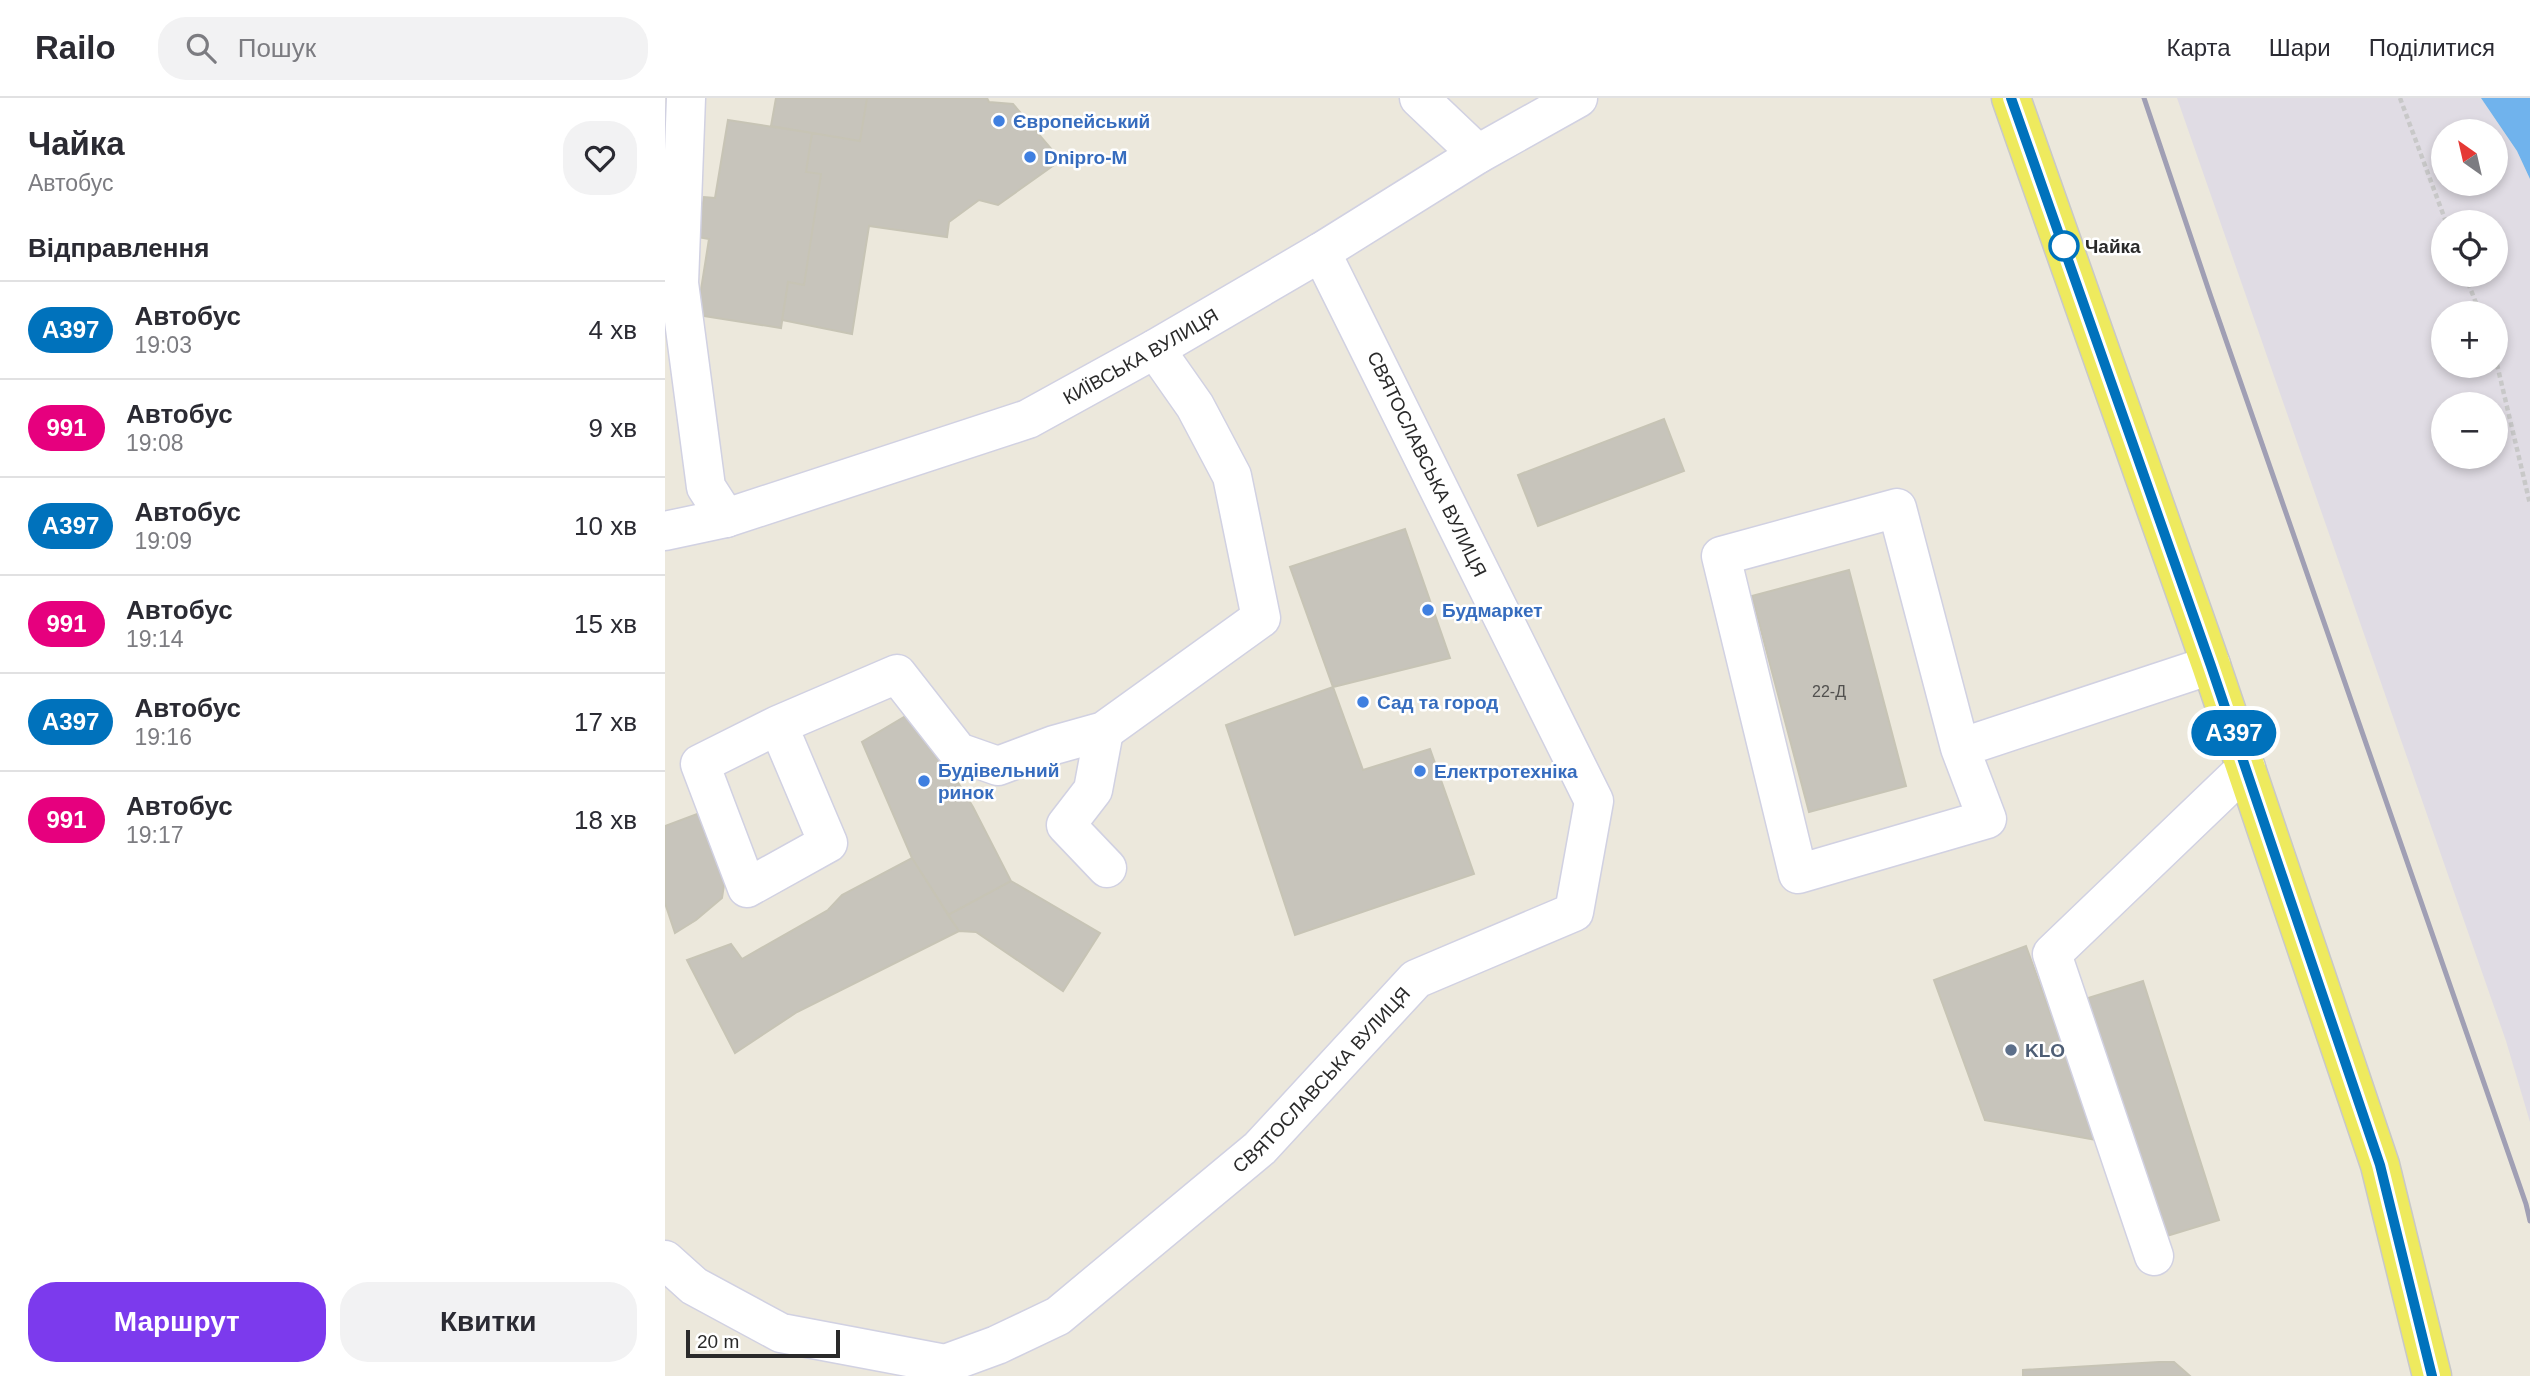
<!DOCTYPE html>
<html lang="uk">
<head>
<meta charset="utf-8">
<style>
  :root { --surface:#fff; --page:#f2f2f3; --text:#2b2b33; --muted:#7c7c81; --line:#e1e1e2; --accent:#7c3aed }
  body { margin:0; font-family:Helvetica,sans-serif; background:var(--page); color:var(--text); height:100vh; display:flex; flex-direction:column; font-size:26px; white-space:nowrap }
  * { box-sizing:border-box; margin:0 }
  p { font-size:23px; color:var(--muted) }
  .icon { flex:none; width:38px; height:38px; fill:none; stroke:currentColor; stroke-width:2; stroke-linecap:round; stroke-linejoin:round }
  .map { position:relative; flex:1; overflow:hidden }
  .details { display:flex; flex-direction:column; background:var(--surface); width:665px }
  .details>* { flex:none }
  .badge { padding:0 14px; border-radius:23px; font-size:24px; line-height:46px }
  .needle { width:46px; rotate:326deg }
  .controls { position:absolute; left:1766px; top:21px; display:grid; gap:14px }
  .controls a { display:grid; place-items:center; width:77px; height:77px; border-radius:50%; background:var(--surface); box-shadow:0 4px 10px #0003; font-size:35px }
  .scale { position:absolute; left:21px; bottom:18px; width:154px; box-sizing:border-box; padding-left:7px; border:4px solid #2a2a2a; border-top:0; font-size:19px; line-height:24px; white-space:nowrap; color:#2a2a2a; -webkit-text-stroke:5px #fff; paint-order:stroke }
  .map>.badge { position:absolute; translate:-50% -50%; box-shadow:0 0 0 4px #fff }
  h2 { padding:0 28px; font-size:26px; line-height:63px }
  .round { display:grid; place-items:center; flex:none; width:74px; height:74px; border-radius:28px; background:var(--page) }
  .head { display:flex; align-items:center; justify-content:space-between; height:119px; padding:0 28px }
  h1 { font-size:33px; font-weight:600; line-height:52px }
  .primary-button { display:flex; gap:14px; margin-top:auto; padding:14px 28px }
  .primary-button a { flex:1; height:80px; border-radius:28px; background:var(--accent); color:#fff; font-size:28px; font-weight:600; line-height:80px; text-align:center }
  .primary-button a+a { background:var(--page); color:var(--text) }
  ul { padding:0; list-style:none }
  li { display:flex; align-items:center; gap:21px; height:98px; padding:0 28px; border-top:2px solid var(--line) }
  li div { flex:1 }
  li b { display:block; font-size:26px }
  li em { font-style:normal }
  li .badge { min-width:77px; font-weight:700; text-align:center }
  header { display:flex; align-items:center; gap:42px; box-sizing:border-box; height:98px; padding:0 35px; background:var(--surface); border-bottom:2px solid var(--line) }
  header strong { font-size:33px }
  nav { display:flex; gap:38px; margin-inline-start:auto; font-size:24px }
  .search { width:490px; height:63px; background:var(--page); display:flex; align-items:center; gap:18px; box-sizing:border-box; padding:0 24px; border-radius:28px; color:var(--muted); font-size:26px }
  main { display:flex; flex:1; min-height:0 }
  .map>svg:first-child { display:block }
  .industrial { fill:#e0dce4; fill-rule:evenodd }
  .water { fill:#70b3ed }
  .building { fill:#c7c4bb; stroke:#c7c4b5; stroke-width:2 }
  .lines { fill:none; stroke-linecap:round; stroke-linejoin:round }
  .minor-casing { stroke:#d1d1e2; stroke-width:41 }
  .major-casing { stroke:#c8c8c8; stroke-width:41 }
  .path { stroke:#c8c8c8; stroke-width:4.5; stroke-dasharray:5 3.5; stroke-linecap:butt }
  .minor { stroke:#fff; stroke-width:38 }
  .major { stroke:#eeea5e; stroke-width:38 }
  .rail { stroke:#a09fb4; stroke-width:5 }
  .line-casing { stroke:#fff; stroke-width:16 }
  .line { stroke:#0072bc; stroke-width:10 }
  .shop-dot { fill:#3f7fe0; stroke:#fff; stroke-width:2.5 }
  .stop-dot { fill:#fff; stroke:#0072bc; stroke-width:3.5 }
  .service-dot { fill:#5c6f8a; stroke:#fff; stroke-width:2.5 }
  .labels { text-anchor:middle; dominant-baseline:central; stroke-width:5; stroke-linejoin:round; paint-order:stroke }
  .number-label { font-size:16px; fill:#51504e }
  .shop-label { font-size:19px; font-weight:bold; fill:#366cbe; stroke:#fff; text-anchor:start }
  .stop-label { font-size:19px; font-weight:bold; fill:#2a2a2a; stroke:#fff; text-anchor:start }
  .street-label { font-size:19px; fill:#2a2a2a; stroke:#fff }
  .service-label { font-size:19px; font-weight:bold; fill:#4e5e75; stroke:#fff; text-anchor:start }
</style>
</head>
<body>
<header>
<strong>Railo</strong>
<div class="search"><svg class="icon" aria-label="search" viewBox="0 0 24 24"><circle cx="10" cy="10" r="6"/><path d="M15 15l6 6"/></svg>Пошук</div>
<nav><a>Карта</a><a>Шари</a><a>Поділитися</a></nav>
</header>
<main>
<section class="details">
<div class="head"><div><h1>Чайка</h1><p>Автобус</p></div><a class="round"><svg class="icon" aria-label="heart" viewBox="0 0 24 24"><path d="M12 20l-8-8c-3-5 5-10 8-4 3-6 11-1 8 4z"/></svg></a></div>
<h2>Відправлення</h2>
<ul>
<li><span class="badge" style="background:#0072bc;color:#fff">А397</span><div><b>Автобус</b><p>19:03</p></div><em>4 хв</em></li>
<li><span class="badge" style="background:#e6007e;color:#fff">991</span><div><b>Автобус</b><p>19:08</p></div><em>9 хв</em></li>
<li><span class="badge" style="background:#0072bc;color:#fff">А397</span><div><b>Автобус</b><p>19:09</p></div><em>10 хв</em></li>
<li><span class="badge" style="background:#e6007e;color:#fff">991</span><div><b>Автобус</b><p>19:14</p></div><em>15 хв</em></li>
<li><span class="badge" style="background:#0072bc;color:#fff">А397</span><div><b>Автобус</b><p>19:16</p></div><em>17 хв</em></li>
<li><span class="badge" style="background:#e6007e;color:#fff">991</span><div><b>Автобус</b><p>19:17</p></div><em>18 хв</em></li>
</ul>
<div class="primary-button"><a>Маршрут</a><a>Квитки</a></div>
</section>
<div class="map">
<svg width="1865" height="1278" viewBox="0 0 1865 1278">
  <rect width="100%" height="100%" fill="#ece8dc"/>
  <path class="industrial" d="M1512,0H1816L1852,53L1865,81V1024L1841,943ZM1778,33H1830V86H1778ZM1778,124H1830V177H1778ZM1778,215H1830V268H1778ZM1778,306H1830V359H1778Z"/>
  <path class="water" d="M1816,0H1865V81L1852,53Z"/>
  <path class="building" d="M111,0H202L195,43L106,28Z
    M202,0H322L324,4L348,6L394,60L389,67L333,107L314,102L284,124L282,139L204,128L187,236L117,222L123,184L139,187L156,76L141,74L147,35L195,43Z
    M63,22L147,35L141,74L156,76L139,187L123,184L116,230L32,217L44,141L32,139L39,99L50,100Z
    M999,321L1019,373L873,428L853,377Z
    M740,431L785,560L668,589L625,469Z
    M1184,472L1241,688L1144,714L1087,498Z
    M668,589L698,672L765,651L809,776L630,837L561,627Z
    M249,613L308,709L346,783L283,817L247,760L197,644Z
    M40,713L62,767L57,800L31,822L10,835L0,805V728Z
    M247,760L294,833L132,914L70,955L22,862L66,846L77,861L163,812L177,797Z
    M346,783L435,835L398,893L311,834L294,833L283,817Z
    M1361,848L1431,1042L1320,1022L1269,882Z
    M1478,883L1554,1122L1492,1141L1417,902Z
    M1494,1264H1509L1525,1278H1358V1272Z"/>
  <g class="lines">
    <defs>
      <g id="minor">
        <path d="M21,0L14,185L41,389L61,420"/>
        <path d="M754,0L813,56"/>
        <path id="s1" d="M0,433L61,420L363,321L490,251L656,154L813,56L913,0"/>
        <path d="M113,627L35,666L82,790L163,745L113,627L232,576L293,654L333,668L389,647L439,633L596,520L567,378L530,308L490,251"/>
        <path d="M439,633L428,692L401,727L442,770"/>
        <path d="M1295,650L1322,721L1133,776L1056,458L1232,410L1295,650L1546,567"/>
        <path d="M1489,1158L1387,856L1581,670"/>
        <path id="s2" d="M0,1162L29,1188L116,1235L280,1266L332,1247L393,1218L595,1050L751,881L909,814L929,703L656,154"/>
      </g>
      <path id="major" d="M1346,0L1546,567L1715,1067L1767,1278"/>
    </defs>
    <use href="#minor" class="minor-casing"/>
    <use href="#major" class="major-casing"/>
    <path class="path" d="M1735,0L1781,124
      M1800,177L1815,215
      M1830,258L1865,406"/>
    <use href="#minor" class="minor"/>
    <use href="#major" class="major"/>
    <path class="rail" d="M1479,0L1546,199L1861,1106L1865,1123"/>
  </g>
  <g class="lines">
    <defs>
      <path id="line" d="M1346,0L1546,568L1715,1067L1767,1278"/>
    </defs>
    <use href="#line" class="line-casing"/>
    <use href="#line" class="line"/>
  </g>
  <g class="shop-dot">
    <circle cx="334" cy="23" r="7"/>
    <circle cx="365" cy="59" r="7"/>
    <circle cx="763" cy="512" r="7"/>
    <circle cx="698" cy="604" r="7"/>
    <circle cx="755" cy="673" r="7"/>
    <circle cx="259" cy="683" r="7"/>
  </g>
  <circle class="stop-dot" cx="1399" cy="148" r="14"/>
  <circle class="service-dot" cx="1346" cy="952" r="7"/>
  <g class="labels">
    <g class="number-label">
      <text x="1164" y="593">22-Д</text>
    </g>
    <g class="shop-label">
      <text x="348" y="23">Європейський</text>
      <text x="379" y="59">Dnipro-M</text>
      <text x="777" y="512">Будмаркет</text>
      <text x="712" y="604">Сад та город</text>
      <text x="273" y="672">Будівельний<tspan x="273" dy="22">ринок</tspan></text>
      <text x="769" y="673">Електротехніка</text>
    </g>
    <g class="stop-label">
      <text x="1420" y="148">Чайка</text>
    </g>
    <g class="street-label">
      <text stroke="none"><textPath href="#s1" startOffset="509">КИЇВСЬКА ВУЛИЦЯ</textPath></text>
      <text transform="translate(762 366) rotate(64)">СВЯТОСЛАВСЬКА ВУЛИЦЯ</text>
      <text stroke="none"><textPath href="#s2" startOffset="782">СВЯТОСЛАВСЬКА ВУЛИЦЯ</textPath></text>
    </g>
    <g class="service-label">
      <text x="1360" y="952">KLO</text>
    </g>
  </g>
</svg>
<div class="controls">
<a><svg class="needle" viewBox="-14 -14 28 28"><path d="M0-13l5 13h-10z" fill="#e53935"/><path d="M0 13l5-13h-10z" fill="#7c7c81"/></svg></a>
<a><svg class="icon" aria-label="locate" viewBox="0 0 24 24"><circle cx="12" cy="12" r="6"/><path d="M12 2v4M12 18v4M2 12h4M18 12h4"/></svg></a>
<a>+</a>
<a>−</a>
</div>
<div class="scale">20 m</div>
<b class="badge" style="left:1569px;top:635px;background:#0072bc;color:#fff">А397</b>
</div>
</main>
</body>
</html>
